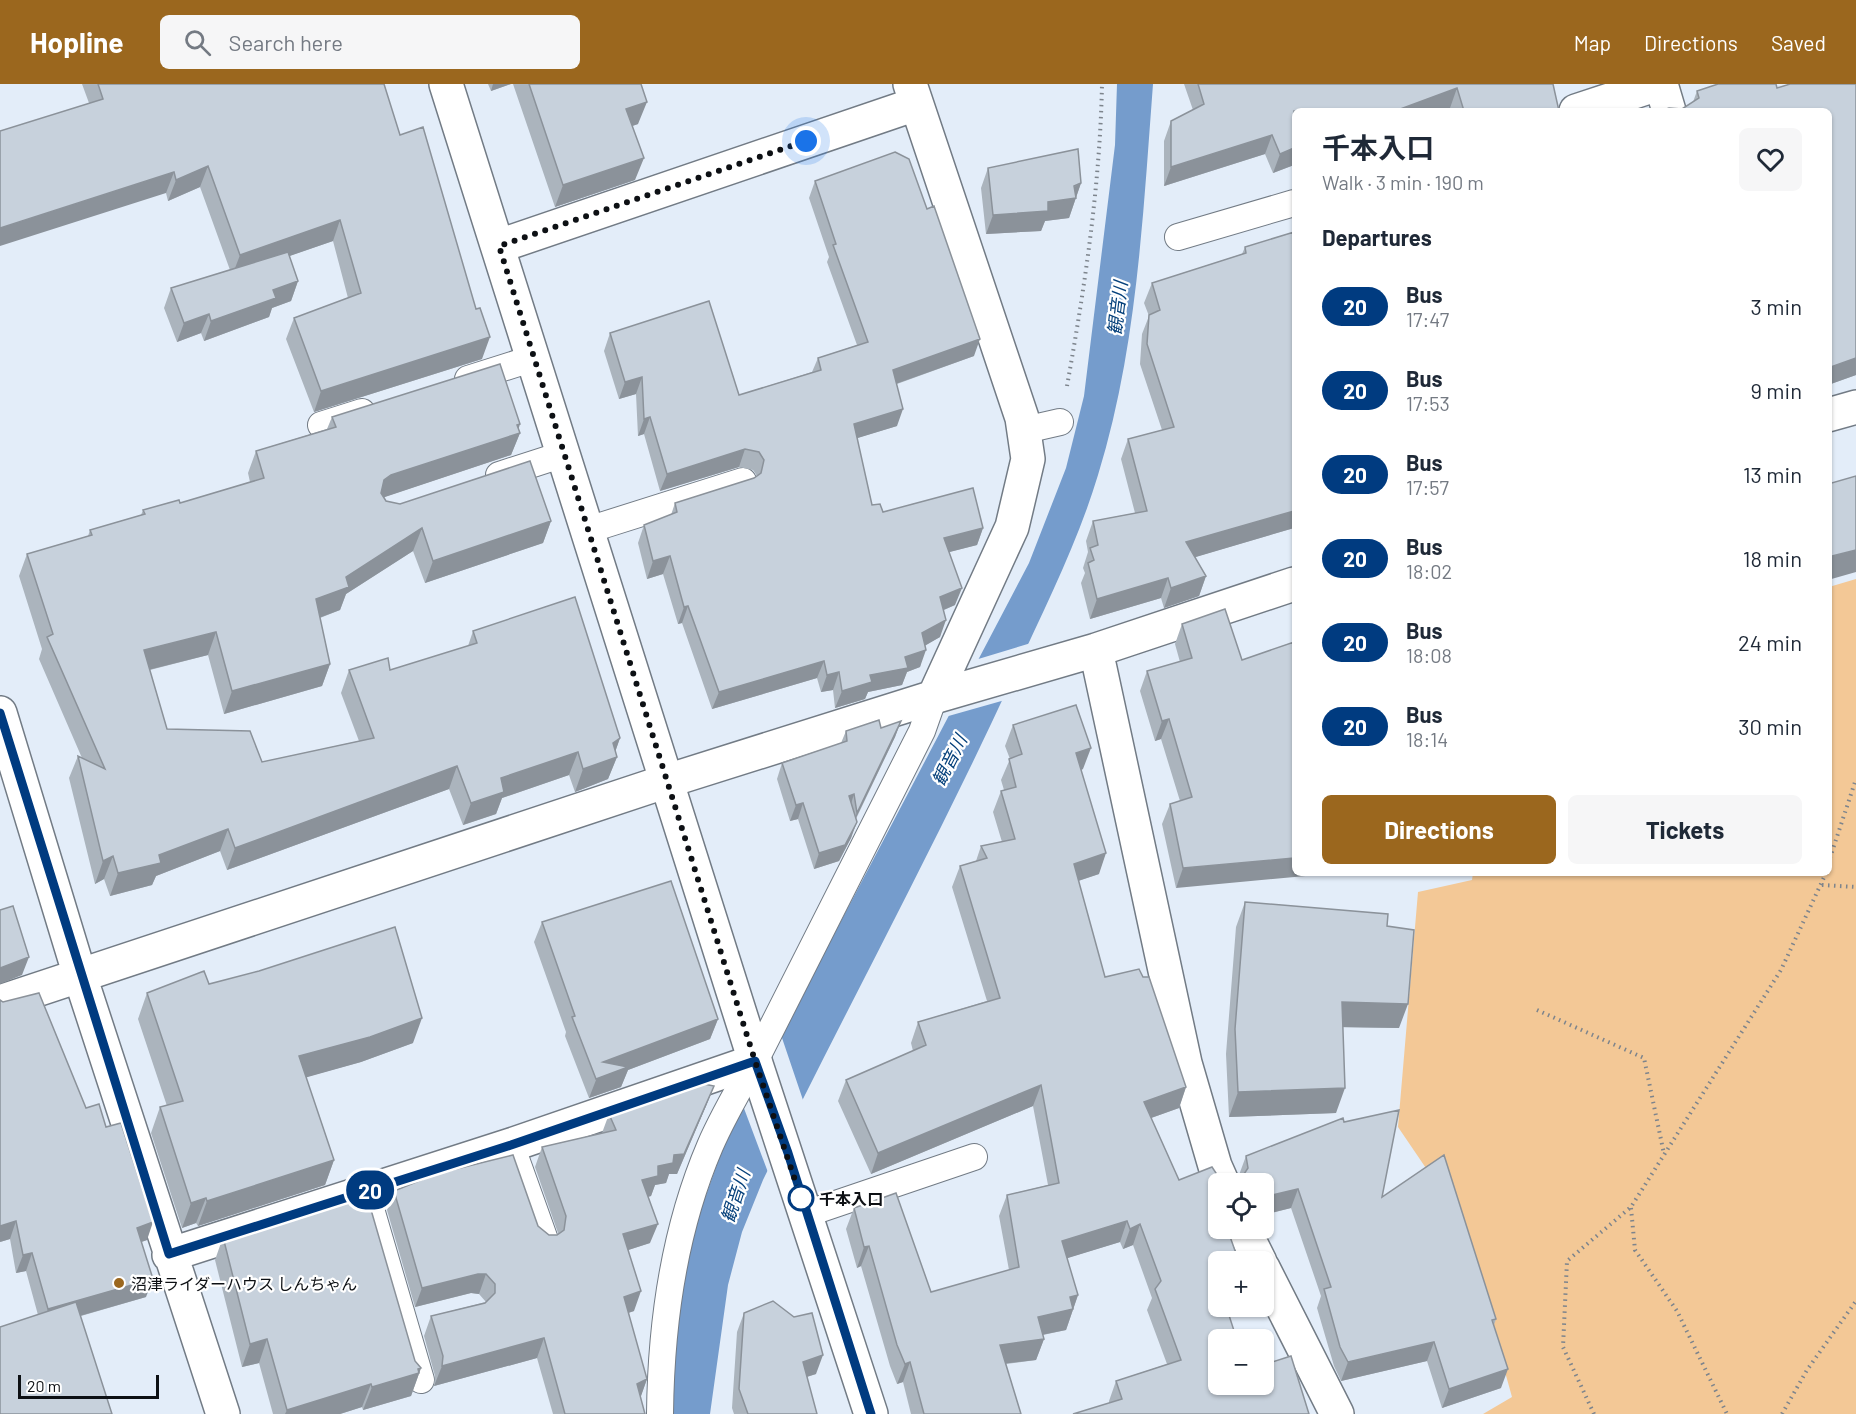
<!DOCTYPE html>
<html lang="en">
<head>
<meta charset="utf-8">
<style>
  :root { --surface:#fff; --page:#f6f6f7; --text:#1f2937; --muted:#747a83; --accent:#9b671e }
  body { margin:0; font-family:Barlow,"Noto Sans JP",sans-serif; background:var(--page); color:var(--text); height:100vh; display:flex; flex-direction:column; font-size:22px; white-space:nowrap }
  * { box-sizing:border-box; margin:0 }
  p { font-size:20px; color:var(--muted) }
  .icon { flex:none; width:33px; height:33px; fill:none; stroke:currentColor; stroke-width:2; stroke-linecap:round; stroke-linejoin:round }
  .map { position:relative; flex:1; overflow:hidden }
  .panel { position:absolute; left:1292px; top:24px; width:540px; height:768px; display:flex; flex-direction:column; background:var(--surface); border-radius:9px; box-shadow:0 2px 4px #0004 }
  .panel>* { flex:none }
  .badge { padding:0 12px; border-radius:20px; font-size:21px; line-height:39px }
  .fabs { position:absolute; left:1208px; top:1089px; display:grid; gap:12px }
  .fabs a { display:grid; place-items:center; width:66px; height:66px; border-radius:9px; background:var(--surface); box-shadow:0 2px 4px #0004; font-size:30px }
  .scale { position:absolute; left:18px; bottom:15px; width:141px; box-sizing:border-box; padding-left:6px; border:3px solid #0d1014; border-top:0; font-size:16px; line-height:21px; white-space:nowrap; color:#0d1014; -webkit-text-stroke:4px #fff; paint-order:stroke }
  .you { position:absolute; width:30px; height:30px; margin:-15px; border:4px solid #fff; border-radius:50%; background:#1a73e8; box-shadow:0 0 0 9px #1a73e833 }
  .map>.badge { position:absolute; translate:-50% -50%; box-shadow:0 0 0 3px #fff }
  h2 { padding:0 30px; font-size:22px; line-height:54px }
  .round { display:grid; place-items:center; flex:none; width:63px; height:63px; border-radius:9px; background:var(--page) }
  .summary { display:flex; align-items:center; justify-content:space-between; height:102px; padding:0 30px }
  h1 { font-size:28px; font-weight:700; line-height:45px }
  .cta { display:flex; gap:12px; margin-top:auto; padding:12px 30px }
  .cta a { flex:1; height:69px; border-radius:9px; background:var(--accent); color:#fff; font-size:24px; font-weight:700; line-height:69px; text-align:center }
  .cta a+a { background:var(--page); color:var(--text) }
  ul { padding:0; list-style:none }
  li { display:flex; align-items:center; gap:18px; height:84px; padding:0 30px }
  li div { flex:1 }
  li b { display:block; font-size:22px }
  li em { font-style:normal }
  li .badge { min-width:66px; font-weight:700; text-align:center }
  header { display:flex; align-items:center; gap:36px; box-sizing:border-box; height:84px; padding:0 30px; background:var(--accent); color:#fff }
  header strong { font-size:28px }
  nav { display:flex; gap:33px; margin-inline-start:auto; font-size:21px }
  .search { width:420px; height:54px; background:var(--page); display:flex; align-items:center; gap:15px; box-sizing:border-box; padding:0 21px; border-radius:9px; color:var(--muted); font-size:22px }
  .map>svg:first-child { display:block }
  .green { fill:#f3c896 }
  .water { fill:#759ccc }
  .pier { fill:#e3edf9 }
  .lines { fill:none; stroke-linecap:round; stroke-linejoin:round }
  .service-casing { stroke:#727b85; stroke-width:28 }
  .minor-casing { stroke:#727b85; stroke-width:36 }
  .tertiary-casing { stroke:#727b85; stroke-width:36 }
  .path { stroke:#7d848c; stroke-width:4; stroke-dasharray:1.5 4.5; stroke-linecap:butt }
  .service { stroke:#fff; stroke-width:26 }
  .minor { stroke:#fff; stroke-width:33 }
  .tertiary { stroke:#fff; stroke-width:33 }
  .wall { fill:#abb4bd }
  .shaded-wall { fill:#8b929a }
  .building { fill:#c7d1dc; stroke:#8b929a; stroke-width:1.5 }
  .line-casing { stroke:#fff; stroke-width:14 }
  .line { stroke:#003b80; stroke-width:9 }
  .walk { stroke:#0d1014; stroke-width:6; stroke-dasharray:0 10.8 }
  .stop-dot { fill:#fff; stroke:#003b80; stroke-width:3 }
  .poi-dot { fill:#9b671e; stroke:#fff; stroke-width:2 }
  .labels { text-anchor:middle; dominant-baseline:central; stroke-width:4.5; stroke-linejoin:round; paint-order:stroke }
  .stop-label { font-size:16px; font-weight:bold; fill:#0d1014; stroke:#fff; text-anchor:start }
  .poi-label { font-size:16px; fill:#0d1014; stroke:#fff; text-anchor:start }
  .water-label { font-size:18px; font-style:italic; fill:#06417b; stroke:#fff }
</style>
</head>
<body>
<header>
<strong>Hopline</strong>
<div class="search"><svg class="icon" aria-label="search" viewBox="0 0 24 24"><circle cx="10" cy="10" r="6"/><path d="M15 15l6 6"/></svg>Search here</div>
<nav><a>Map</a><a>Directions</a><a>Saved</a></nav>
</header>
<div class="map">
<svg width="1856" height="1330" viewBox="0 0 1856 1330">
  <rect width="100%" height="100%" fill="#e3edf9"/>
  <path class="green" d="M1856,495V1330H1483L1512,1313L1464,1140L1398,1043L1418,808L1472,796L1473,789H1828L1829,503Z"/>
  <path class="water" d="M1117,0H1153C1143,131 1137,265 1098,391C1077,461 1043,527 1013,593C935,763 845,927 763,1096L742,1148L728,1201L710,1330H669L678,1205L696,1139L725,1058L1029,479L1066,384L1084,312L1115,61Z"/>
  <path class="pier" d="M1031,559L1005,616L945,633L975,576Z
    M780,948L804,1019L769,1091L742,1019Z"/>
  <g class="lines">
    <defs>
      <path id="service" d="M1178,153L1294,119
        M468,295L534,274
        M321,341L362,328
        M1025,346L1060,338
        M499,391L564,370
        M588,446L743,397
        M511,1061L545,1156
        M366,1108L421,1296
        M806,1130L974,1073
        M660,1330C661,1239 674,1146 710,1062C723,1032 739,1005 755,977L922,647L934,613"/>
      <path id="minor" d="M910,0L1022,334L1028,375L1012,443L934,613
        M1661,0L1669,27
        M1576,27L1658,0
        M499,162L916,20
        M1828,331L1856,323
        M1096,566L1185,979L1215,1082L1223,1100
        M0,629L80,892L223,1330
        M0,918L667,697L934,613L1096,566L1294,500
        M1243,1144L1260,1178
        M169,1171L511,1061L755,977
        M1263,1184L1337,1330"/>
      <path id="tertiary" d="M446,0L755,977L871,1330"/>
    </defs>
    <use href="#service" class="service-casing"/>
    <use href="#minor" class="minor-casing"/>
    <use href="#tertiary" class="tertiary-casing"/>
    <path class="path" d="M1067,302C1085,202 1100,101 1102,0
      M1828,780L1856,695
      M1822,801L1856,803
      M1537,926L1644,974L1664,1070
      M1631,1124L1635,1166L1677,1227L1727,1330
      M1594,1330L1563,1263L1567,1177L1631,1123L1781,886L1826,789
      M1782,1330L1807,1286L1856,1217"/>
    <use href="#service" class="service"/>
    <use href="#minor" class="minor"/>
    <use href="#tertiary" class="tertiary"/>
  </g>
  <path class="wall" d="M82,0H384L400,51L482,275L314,328L286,255L294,234L348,214L333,157L289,172L298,197L291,217L272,224L269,233L204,257L201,249L177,258L164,224L171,204L230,186L200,103L168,117L166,109L89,19Z
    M488,0H511L491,7Z
    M513,0H641L638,40L632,42L635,96L555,123Z
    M1184,0H1553L1559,27H1451L1450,24L1294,27V81L1273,89L1265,70L1164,102V57L1171,37L1193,26Z
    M1718,0H1776L1777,4L1790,0H1856V291L1828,301V27H1661L1669,24L1682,25L1693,18L1697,7Z
    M988,84L1081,99L1069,134L1045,137L1041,147L986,150L981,104Z
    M815,97L974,272L897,300V342L857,354L872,421L883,428L983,444L977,461L949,468L955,521L944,526L940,553L925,561L920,583L907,588L902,601L868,608L865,615L835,624L833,606L821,608L817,594L712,625L682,539L678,540L663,490L647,495L638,459L644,441L671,431L675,419L754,394L757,392L753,386L739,383L660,407L644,350L638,352L636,310L619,315L604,267L610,249L739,311L812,288L818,274L857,261L827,178L829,173L809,114Z
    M1294,148V444L1195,473L1206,492L1199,512L1164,524L1161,514L1090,535L1081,499L1085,489L1083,484L1088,468L1086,457L1093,437L1135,429L1121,375L1128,355L1162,346L1140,280L1142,250L1149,232L1144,219L1152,199L1242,170L1245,163Z
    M332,333L518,345L520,349L511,371L384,413L386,417L400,420L551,437L543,459L425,499L413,467L346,510L340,526L320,534L330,580L322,602L224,630L208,571L150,586L167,645L262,678L359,657L341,609L349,586H390L468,562L473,547L620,654L615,668L617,673L608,695L575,708L569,691L502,714L496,730L463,741L449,705L227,786L220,767L156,792L152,801L110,812L104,795L95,800L69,694L78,672L82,674L39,575L42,565L19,492L27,470L88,452L90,446L141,431L143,426L180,419L250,398L248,389L256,367L327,345Z
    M1182,540L1242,576L1294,558L1176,804L1162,740L1170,720L1180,717L1161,655L1155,657L1140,607L1147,587L1180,578L1175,560Z
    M901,637L895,653L856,735L851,754L839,777L814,785L798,735L790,737L777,695L782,679L841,659L846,647L881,644Z
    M1013,641L1083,685L1081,686L1099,790L1078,797L1105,893L1186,1003L1179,1024L1151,1034L1179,1096L1218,1100L1236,1226L1228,1230L1218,1300L1309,1330L1109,1319V1317L1116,1297L1167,1280L1147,1226L1152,1214L1133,1161L1123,1165L1120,1158L1067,1174L1078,1211L1066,1246L1043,1251L1044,1255L1036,1276L1006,1280L1021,1330H911L903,1298L897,1300L890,1282L861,1182L857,1184L846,1145L854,1124L931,1208L1009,1186L999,1132L1007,1111L1048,1101L1033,1022L871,1090L838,1017L846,996L913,967L911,959L918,938L987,917L952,803L960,782L976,777L981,762L1002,758L993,728L1001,707L1004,706L1001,696L1010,675L1005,662Z
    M1245,818L1387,842L1399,944L1343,943L1336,1029L1229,1033L1226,970L1236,843Z
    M542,838L718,935L710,955L628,986L621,1003L589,1014L565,952L566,948L534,858Z
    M209,900L413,959L361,978L306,993L334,1076L325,1101L198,1142L196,1139L182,1144L151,1049L160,1023L167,1022L138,935L147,909Z
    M714,1002L706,1022L677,1090H669L666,1099L655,1101L651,1112L648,1113L650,1159L628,1166L634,1227L628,1229L647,1295L640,1314L645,1330H553L537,1274L434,1302L435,1292L424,1252L431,1232L486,1218L479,1210L471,1209L415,1223L387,1126L394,1107L538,1142L549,1151H557L558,1149L535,1083L542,1063L602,1049L609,1030Z
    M86,1024L106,1043L147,1156L141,1158L146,1213L81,1232L38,1231L26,1187L16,1189L10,1155L0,1158Z
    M1344,1038L1382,1113L1496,1235L1494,1241L1501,1304L1442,1324L1427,1277L1341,1297L1334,1282L1317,1224L1321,1212L1291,1124L1263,1131V1100H1239L1240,1096L1239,1091L1246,1072Z
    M223,1153L415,1277L421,1284L411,1312L363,1326L362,1323L340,1330H273L259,1279L242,1283L215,1176Z
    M744,1229L816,1290L807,1293L817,1330H734L732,1324L737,1248Z"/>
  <path class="shaded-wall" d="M493,0H511L491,7Z
    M1457,4L1450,24L1441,27H1395Z
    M647,18L638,40L618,47L626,25Z
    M1272,51L1265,70L1164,102L1171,83Z
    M1294,64V81L1273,89L1280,70Z
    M644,74L635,96L555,123L563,101Z
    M208,82L200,103L168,117L176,96Z
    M174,88L166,109L0,162V144Z
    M1081,99L1069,134L1045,137L1041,147L986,150L993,131L1048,118Z
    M340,136L333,157L232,192L240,171Z
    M298,197L291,217L272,224L269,233L204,257L211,237L273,206Z
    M209,230L201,249L177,258L184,239Z
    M490,253L482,275L314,328L321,307Z
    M980,255L974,272L887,303L893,286Z
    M1856,274V291L1828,301V284Z
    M642,293L636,310L619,315L625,298Z
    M903,325L897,342L848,357L854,340Z
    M650,333L644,350L638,352L644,335Z
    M520,340L517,350L520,349L511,371L382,414L375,418L384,396L391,391Z
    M745,365L739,383L660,407L667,390Z
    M1294,427V444L1179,478L1186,458Z
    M551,437L543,459L425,499L433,477Z
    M422,444L413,467L346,510L340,526L308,538L316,515L346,493Z
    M983,444L977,461L938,471L944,454Z
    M1856,466V488L1828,496V473Z
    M670,472L663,490L647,495L653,477Z
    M1206,492L1199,512L1164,524L1171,504Z
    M1168,494L1161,514L1090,535L1097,515Z
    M962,504L955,521L934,530L940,513Z
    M688,522L682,539L678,540L684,523Z
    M946,536L940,553L916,567L922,549Z
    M216,548L208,571L136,589L144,566Z
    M926,566L920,583L907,588L902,601L868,608L865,615L835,624L842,607L905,573Z
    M824,577L817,594L712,625L719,608Z
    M330,580L322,602L224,630L232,607Z
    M839,588L833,606L821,608L827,591Z
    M1169,635L1161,655L1155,657L1162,637Z
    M901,637L895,653L851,744L857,729Z
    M620,654L613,674L617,673L608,695L575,708L583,685L613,659Z
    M1091,664L1083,685L1069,690L1076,669Z
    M578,668L569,691L502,714L496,730L463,741L471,719L501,694Z
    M457,682L449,705L227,786L235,764Z
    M854,710L849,726V712Z
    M803,719L798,735L790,737L796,721Z
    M857,738L851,754L839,777L814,785L819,769Z
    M228,745L220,767L156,792L152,801L110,812L118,789L159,771Z
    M1106,769L1099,790L1066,801L1074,780Z
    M113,772L104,795L95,800L103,777Z
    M1294,774V789H1338L1176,804L1183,784Z
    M29,873L22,891L0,900V884Z
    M1342,918L1408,920L1399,944L1333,943Z
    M422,934L413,959L361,978L290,998L299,972Z
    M718,935L710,955L628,986L621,1003L589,1014L603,978Z
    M1041,1001L1033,1022L871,1090L878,1069Z
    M714,1002L706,1022L677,1090H669L666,1099L655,1101L651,1112L635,1116L642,1096L658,1082L674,1071Z
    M1186,1003L1179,1024L1137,1039L1144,1018Z
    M1345,1004L1336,1029L1229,1033L1238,1008Z
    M334,1076L325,1101L198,1142L207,1117Z
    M1298,1105L1291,1124L1263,1131L1264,1113Z
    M206,1114L196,1139L182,1144L191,1119Z
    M16,1137L10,1155L0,1158V1142Z
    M1127,1137L1120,1158L1055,1178L1062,1157Z
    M153,1138L147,1156L130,1162L137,1144Z
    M658,1140L650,1159L616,1170L623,1150Z
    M1140,1140L1133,1161L1123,1165L1130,1145Z
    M869,1162L861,1182L857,1184L864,1163Z
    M32,1169L26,1187L16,1189L23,1171Z
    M478,1190H486L479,1210L471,1209L415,1223L422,1204Z
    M153,1195L146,1213L41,1243L48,1225Z
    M641,1207L634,1227L616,1233L624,1213Z
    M1078,1211L1066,1246L1031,1253L1038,1233L1070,1213Z
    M1221,1222H1237L1236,1226L1216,1237Z
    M544,1254L537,1274L434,1302L442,1282Z
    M267,1255L259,1279L242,1283L250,1260Z
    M1044,1255L1036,1276L993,1281L1000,1261Z
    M1434,1258L1427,1277L1341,1297L1348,1278Z
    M823,1271L816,1290L796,1296L803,1278Z
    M910,1278L903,1298L897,1300L905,1280Z
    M421,1284L411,1312L363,1326L372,1303Z
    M1508,1285L1501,1304L1442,1324L1449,1305Z
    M647,1295L640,1315L637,1300Z
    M371,1300L362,1323L340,1330H285L287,1326Z"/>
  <path class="building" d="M98,0H384L400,51L423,43L476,225L480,224L490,253L321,307L294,234L361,209L340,136L240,171L208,82L176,96L174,88L0,144V47L103,15Z
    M529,0H641L647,18L626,25L644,74L563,101Z
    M1198,0H1553L1559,27H1464L1457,4L1395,27H1294V64L1280,70L1272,51L1171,83V37L1204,20Z
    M1718,0H1776L1777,4L1790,0H1856V274L1828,284V27H1661L1669,24L1682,25L1699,14L1697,7Z
    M1078,65L1081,99L1074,102L1076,114L1048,118V127L993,131L988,84Z
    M895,68L909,75L927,125L934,122L980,255L893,286L903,325L854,340L872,421L880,420L883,428L973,404L983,444L944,454L962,504L940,513L946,536L922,549L926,566L905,573L908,584L870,591L872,598L842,607L839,588L827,591L824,577L719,608L688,522L684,523L670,472L653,477L644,441L677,428L675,419L754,394L761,389L764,376L759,368L745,365L667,390L650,333L644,335L642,293L625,298L610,249L709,217L739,311L821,286L818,274L868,258L833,161L836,160L815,97Z
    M1294,148V427L1186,458L1206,492L1171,504L1168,494L1097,515L1088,479L1094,476L1090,464L1098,461L1093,437L1147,427L1128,355L1174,343L1147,260L1149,231L1160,226L1152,199L1246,169L1245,163Z
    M288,168L298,197L273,206L276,214L211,237L209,230L184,239L171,204Z
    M500,280L520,340L517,341L520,349L391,391L384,396L381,409L386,417L400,420L530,377L551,437L433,477L422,444L346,493L349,503L316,515L330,580L232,607L216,548L144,566L167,645L250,647L262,678L374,654L349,586L388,574L390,586L477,559L473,547L575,513L620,654L613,659L617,673L583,685L578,668L501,694L504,708L471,719L457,682L235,764L228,745L159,771L161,779L118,789L113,772L103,777L78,672L105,685L47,553L53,550L27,470L92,451L90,446L145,430L143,426L179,416L180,419L264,394L256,367L336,343L332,333Z
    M1856,392V466L1828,473V400Z
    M1225,525L1242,576L1294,558V774L1183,784L1170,720L1192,713L1169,635L1162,637L1147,587L1192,574L1182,540Z
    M1076,621L1091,664L1076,669L1106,769L1074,780L1105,893L1139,885L1143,893H1149L1186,1003L1144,1018L1179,1096L1212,1083L1220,1095L1222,1100H1218V1144H1227L1239,1178H1218V1222H1226L1237,1256H1218V1300H1263V1281L1291,1272L1309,1330H1073L1122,1315L1116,1297L1181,1276L1155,1205L1161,1197L1140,1140L1130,1145L1127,1137L1062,1157L1078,1211L1070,1213L1073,1225L1038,1233L1044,1255L1000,1261L1021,1330H924L910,1278L905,1280L897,1261L869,1162L864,1163L854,1124L896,1109L931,1208L1019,1183L1007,1111L1059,1099L1041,1001L878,1069L846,996L926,961L918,938L1000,914L960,782L987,774L981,762L1015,755L1001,707L1016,703L1009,675L1022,670L1013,641Z
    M879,636L881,644L901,637L857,729L854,710L849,712L857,738L845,761L819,769L803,719L796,721L782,679L847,657L846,647Z
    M671,797L718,935L603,978L628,983L596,995L572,933L575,932L542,838Z
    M1245,818L1388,830L1387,842L1414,846L1408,920L1342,918L1345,1004L1238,1008L1235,945Z
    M13,822L29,873L0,884V826Z
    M395,843L422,934L370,953L299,972L334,1076L207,1117L206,1114L191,1119L160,1023L183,1017L147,909L204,887L209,900L259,887Z
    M39,909L86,1024L99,1020L106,1043L121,1039L153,1138L137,1144L153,1195L48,1225L32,1169L23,1171L16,1137L0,1142V916L3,918Z
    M699,999L714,1002L684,1070L674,1071L673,1079L658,1082V1092L642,1096L658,1140L623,1150L641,1207L624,1213L647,1295L637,1300L645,1330H565L544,1254L442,1282L443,1272L431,1232L485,1219L495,1209V1200L486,1190H478L422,1204L394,1107L436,1090L513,1071L538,1142L549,1151H557L564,1146L566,1132L542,1063L616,1046L609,1030Z
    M1399,1026L1382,1113L1444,1071L1496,1235L1492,1236L1508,1285L1449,1305L1434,1258L1348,1278L1340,1263L1324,1205L1331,1203L1298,1105L1264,1113H1263V1100H1240V1096L1248,1084L1246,1072L1343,1034L1344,1038Z
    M367,1112L415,1277L421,1284L418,1285L419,1289L372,1303L371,1300L287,1326L267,1255L250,1260L223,1153L346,1113L347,1117Z
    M773,1217L794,1233L812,1229L823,1271L803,1278L817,1330H748L739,1305L744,1229Z
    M76,1218L112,1330H0V1243Z"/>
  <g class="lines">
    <defs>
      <path id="line" d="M0,629L169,1170L511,1061L755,977L788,1069L871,1330"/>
    </defs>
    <use href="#line" class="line-casing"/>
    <use href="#line" class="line"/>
    <path class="walk" d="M801,1114L755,977L499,162L806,57"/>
  </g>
  <circle class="stop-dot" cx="801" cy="1114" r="12"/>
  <circle class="poi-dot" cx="119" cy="1199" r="6"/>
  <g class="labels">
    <g class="stop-label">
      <text x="819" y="1114">千本入口</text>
    </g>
    <g class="poi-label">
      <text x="131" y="1199">沼津ライダーハウス しんちゃん</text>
    </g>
    <g class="water-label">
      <text transform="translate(1117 224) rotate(-83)">観音川</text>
      <text transform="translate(949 676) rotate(-63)">観音川</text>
      <text transform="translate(735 1112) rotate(-72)">観音川</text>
    </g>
  </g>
</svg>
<div class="fabs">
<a><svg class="icon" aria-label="locate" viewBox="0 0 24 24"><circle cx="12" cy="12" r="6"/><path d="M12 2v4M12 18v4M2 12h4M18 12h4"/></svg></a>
<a>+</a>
<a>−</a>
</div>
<div class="scale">20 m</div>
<div class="you" style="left:806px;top:57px"></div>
<b class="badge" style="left:370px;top:1106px;background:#003b80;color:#fff">20</b>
<section class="panel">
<div class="summary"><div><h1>千本入口</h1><p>Walk · 3 min · 190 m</p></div><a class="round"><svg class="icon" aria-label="heart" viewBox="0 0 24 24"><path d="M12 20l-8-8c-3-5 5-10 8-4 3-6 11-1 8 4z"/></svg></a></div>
<h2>Departures</h2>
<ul>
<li><span class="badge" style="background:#003b80;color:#fff">20</span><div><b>Bus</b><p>17:47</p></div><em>3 min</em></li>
<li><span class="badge" style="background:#003b80;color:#fff">20</span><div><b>Bus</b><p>17:53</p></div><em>9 min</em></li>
<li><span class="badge" style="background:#003b80;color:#fff">20</span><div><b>Bus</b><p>17:57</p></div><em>13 min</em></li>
<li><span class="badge" style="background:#003b80;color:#fff">20</span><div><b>Bus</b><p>18:02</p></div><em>18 min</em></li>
<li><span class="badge" style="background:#003b80;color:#fff">20</span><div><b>Bus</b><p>18:08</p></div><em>24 min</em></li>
<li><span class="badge" style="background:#003b80;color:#fff">20</span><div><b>Bus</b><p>18:14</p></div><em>30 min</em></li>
</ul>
<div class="cta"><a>Directions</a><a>Tickets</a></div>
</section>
</div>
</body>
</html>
